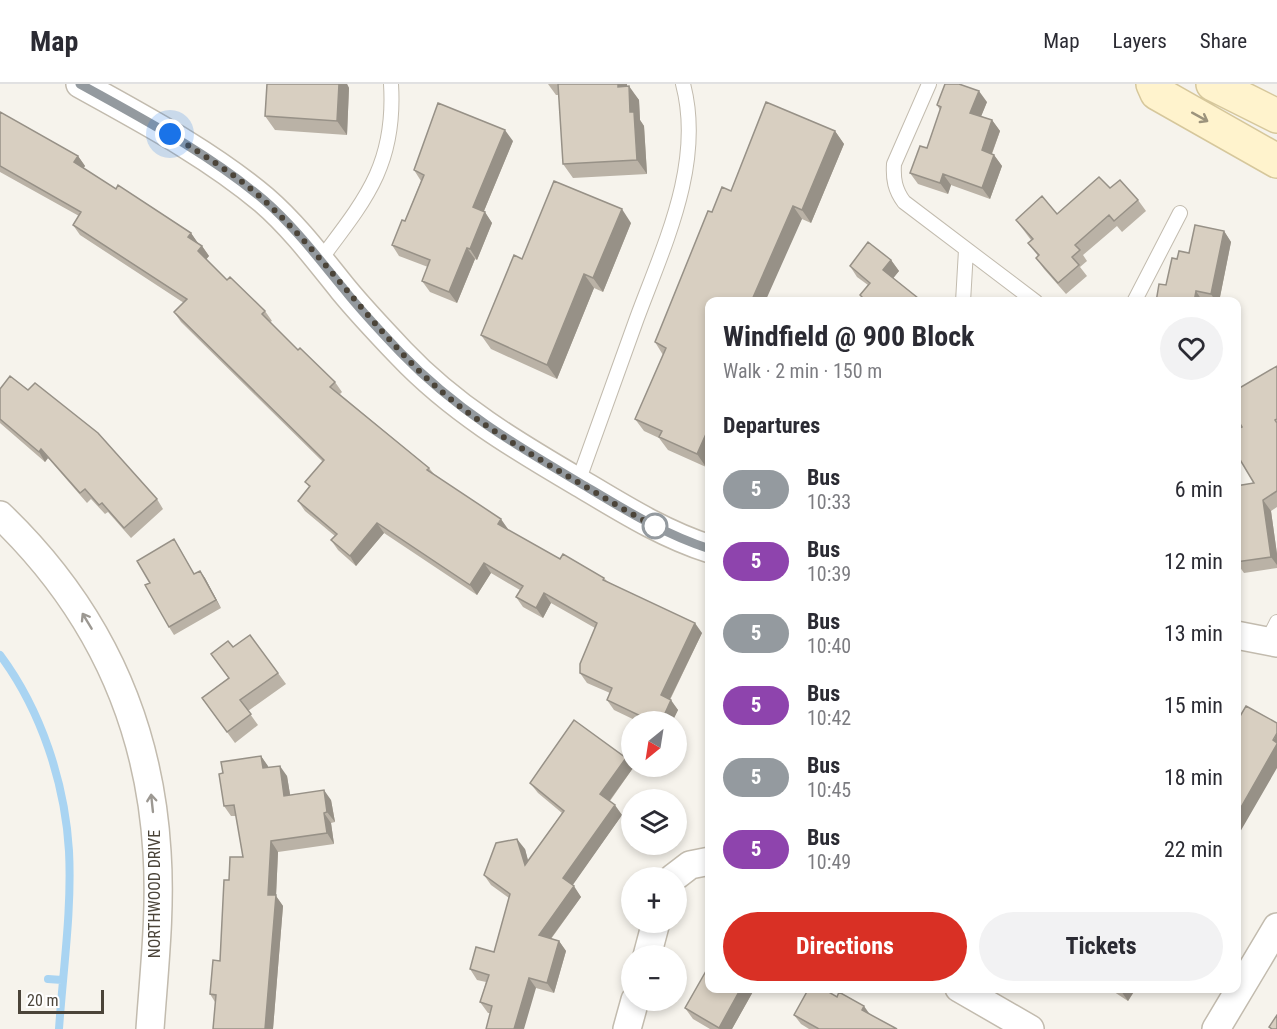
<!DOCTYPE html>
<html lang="en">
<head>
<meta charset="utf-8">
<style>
  :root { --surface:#fff; --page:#f2f2f3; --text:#2b2b33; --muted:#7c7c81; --line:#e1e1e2; --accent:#d93025 }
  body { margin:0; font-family:"Roboto Condensed",sans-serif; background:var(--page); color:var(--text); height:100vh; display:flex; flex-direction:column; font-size:22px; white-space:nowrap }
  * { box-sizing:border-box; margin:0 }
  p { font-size:20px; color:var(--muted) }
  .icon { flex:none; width:33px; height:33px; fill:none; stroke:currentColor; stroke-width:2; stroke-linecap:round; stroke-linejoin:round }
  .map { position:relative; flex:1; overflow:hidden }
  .sheet { position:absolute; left:705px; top:213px; width:536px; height:696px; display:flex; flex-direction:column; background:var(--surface); border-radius:12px; box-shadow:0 3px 9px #0003 }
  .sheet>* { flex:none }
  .badge { padding:0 12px; border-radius:20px; font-size:21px; line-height:39px }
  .needle { width:39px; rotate:210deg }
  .fabs { position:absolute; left:621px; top:627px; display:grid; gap:12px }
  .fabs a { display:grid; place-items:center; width:66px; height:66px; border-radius:50%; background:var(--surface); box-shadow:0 3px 9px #0003; font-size:30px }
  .scale { position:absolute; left:18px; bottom:15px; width:86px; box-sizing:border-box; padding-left:6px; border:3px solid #4b4439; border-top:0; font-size:16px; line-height:21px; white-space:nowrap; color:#4b4439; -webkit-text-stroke:4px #fff; paint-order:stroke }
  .you { position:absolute; width:30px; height:30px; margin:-15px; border:4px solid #fff; border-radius:50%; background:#1a73e8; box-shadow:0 0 0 9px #1a73e833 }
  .map>.badge { position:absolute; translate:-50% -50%; box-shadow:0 0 0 3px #fff }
  h2 { padding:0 18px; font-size:22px; line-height:54px }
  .round { display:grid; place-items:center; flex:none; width:63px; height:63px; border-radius:32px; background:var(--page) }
  .head { display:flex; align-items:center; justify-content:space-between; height:102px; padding:0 18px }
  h1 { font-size:28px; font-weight:700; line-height:45px }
  .cta { display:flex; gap:12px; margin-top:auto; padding:12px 18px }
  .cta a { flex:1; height:69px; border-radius:36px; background:var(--accent); color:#fff; font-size:24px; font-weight:700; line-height:69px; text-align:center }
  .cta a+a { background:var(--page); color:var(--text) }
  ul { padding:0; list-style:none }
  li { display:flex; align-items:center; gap:18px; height:72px; padding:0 18px }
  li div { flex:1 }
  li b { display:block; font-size:22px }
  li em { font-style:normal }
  li .badge { min-width:66px; font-weight:700; text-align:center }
  header { display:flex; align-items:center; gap:36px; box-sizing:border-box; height:84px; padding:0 30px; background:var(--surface); border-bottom:2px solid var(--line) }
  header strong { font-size:28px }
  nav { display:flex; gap:33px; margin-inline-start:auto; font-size:21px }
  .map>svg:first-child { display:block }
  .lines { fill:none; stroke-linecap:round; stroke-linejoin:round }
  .stream { stroke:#a9d4f2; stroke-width:8 }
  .lane-casing { stroke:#c2bbae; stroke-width:16 }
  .street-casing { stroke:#c2bbae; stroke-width:30 }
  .secondary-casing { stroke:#d6c79b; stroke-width:36 }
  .lane { stroke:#fff; stroke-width:14 }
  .street { stroke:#fff; stroke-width:27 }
  .secondary { stroke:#fff3cd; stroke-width:33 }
  .wall { fill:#bab2a6 }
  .shaded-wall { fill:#979187 }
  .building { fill:#d8cfc1; stroke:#979187; stroke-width:1.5 }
  .oneway { stroke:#9c937c }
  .oneway2 { stroke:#9c9892 }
  .line-casing { stroke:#fff; stroke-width:14 }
  .line { stroke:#949a9f; stroke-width:9 }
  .walk { stroke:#4b4439; stroke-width:6; stroke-dasharray:0 10.8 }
  .stop-dot { fill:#fff; stroke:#949a9f; stroke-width:3 }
  .labels { text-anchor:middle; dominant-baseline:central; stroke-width:5; stroke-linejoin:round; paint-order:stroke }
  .street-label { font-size:16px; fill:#4b4439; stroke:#fff }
</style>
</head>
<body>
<header>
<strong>Map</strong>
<nav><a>Map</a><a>Layers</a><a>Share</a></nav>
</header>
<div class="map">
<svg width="1277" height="945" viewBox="0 0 1277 945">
  <rect width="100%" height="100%" fill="#f6f3ec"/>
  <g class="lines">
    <path class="stream" d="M0,571C41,626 65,699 69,767C72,826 63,886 59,945
      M48,895L62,896"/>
    <defs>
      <path id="lane" d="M929,0L894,80C893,95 895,106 904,118L1036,218
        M320,176C366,115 396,80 391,0
        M963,218L966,166
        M1134,218L1180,129
        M578,398C598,343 617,289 637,234C664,161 704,79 683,0
        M1268,556L1277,538"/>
      <path id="street" d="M80,0C143,35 208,69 264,116C294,142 318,174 343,205C361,227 381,248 401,269C453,324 515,361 580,399C622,424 663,450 710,465
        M0,431C96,523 149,634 157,768C161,827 154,887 150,945
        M1236,551L1277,559
        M673,794L690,781L710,777
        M647,872L656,838
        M959,904L1030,945
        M627,945L635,916
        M1216,945L1277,843"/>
      <path id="secondary" d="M1153,0L1157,9L1277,77
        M1213,0L1277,32"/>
    </defs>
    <use href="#lane" class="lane-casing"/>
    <use href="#street" class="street-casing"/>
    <use href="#secondary" class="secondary-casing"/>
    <use href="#lane" class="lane"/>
    <use href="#street" class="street"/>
    <use href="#secondary" class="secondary"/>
  </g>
  <path class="wall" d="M267,0H347L349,4L347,51L275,46L265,32Z
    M548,0H627V2L639,16L640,36L644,42L647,90L573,94L563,80L559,11H556Z
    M987,18L981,32L992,36L1000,47L992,70L994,71L1002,82L990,115L951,101L948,110L918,100L910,89L927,64L940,26L937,21Z
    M0,28L78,72L85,82L83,84L116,105L191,149L198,160L202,162L209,172L206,175L227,196L265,227L272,237L270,238L298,266L335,298L342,308L340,310L429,384L434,390L508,446L560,475L604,494L607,497L702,549L670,616L678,626L672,638H639L614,626L607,616L610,609L587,599L580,589L595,544L551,519L543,534L523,523L516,513L520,506L491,489L477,511L384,449L356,482L338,466L331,456L335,452L305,427L298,417L309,403L305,398L323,378L181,238L174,228L184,219L80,151L73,141L79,132L0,88Z
    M835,47L844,60L811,139L802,135L710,218V374L706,383L668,366L659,354L644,347L635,335L663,271L655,258L712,128L731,107Z
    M513,57L484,127L492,139L477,176L475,175L457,219L430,208L422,197L428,183L399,172L392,161L405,137L421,97L414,86Z
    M1110,104L1138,116L1146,127L1122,148L1117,142L1083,171L1087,177L1080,183L1087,192L1066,210L1044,185L1036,174L1038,172L1028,159L1031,156L1016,136L1057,130Z
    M631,139L603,208L594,204L557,295L491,265L481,251L522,175Z
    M1224,147L1231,158L1219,218H1156L1166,201L1177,175L1189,169Z
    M891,176L899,187L893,194L923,218H864L860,211L868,201L857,193L850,182Z
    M1277,282V423L1271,427L1277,470V484L1244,489L1239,482L1236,483V402L1254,399L1242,343Z
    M0,305L157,415L163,425L131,454L108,428L105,430L91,415L87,419L48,374L45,378L0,339Z
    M179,463L194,490L200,487L205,494L221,524L174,551L169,543L150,499Z
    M233,563L278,589L286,600L248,627L258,641L235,659L202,614L228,594Z
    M261,672L268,683L287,692L290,711L331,716L335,738L331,739L334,760L278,768L276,812L283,822L273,945L215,918L210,910L220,877L229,796L243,773L236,732H231L224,722L223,689Z
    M626,674L633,684L610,717L622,731L572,801L581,813L551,855L559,857L566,867L554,909L536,904L490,929H488L480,918L486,898L477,896L470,885L494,868L509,814L491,801L484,791L525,765L528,777L562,729L538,709L530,699Z
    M710,904H755L732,945H710L693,935L685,924Z
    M1108,904H1144L1142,908L1136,905L1128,917Z
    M869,930L897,945H809L801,940L794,931Z"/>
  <path class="shaded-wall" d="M339,0H347L349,4L347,51L337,37Z
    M618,0H627L628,17L618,3Z
    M629,2L639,16L640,36L644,42L647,90L637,76L630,28Z
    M979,7L987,18L978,40L970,29Z
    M992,36L1000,47L989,77L982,66Z
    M505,46L513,57L481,134L473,123Z
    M835,47L844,60L811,139L802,126Z
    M994,71L1002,82L990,115L982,104Z
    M78,72L85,82L81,88L74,78Z
    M943,90L951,101L948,110L940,99Z
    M793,122L802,135L765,218H751Z
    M622,125L631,139L603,208L593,194Z
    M485,128L492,139L477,176L470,165Z
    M1224,147L1231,158L1219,218H1216L1211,210Z
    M191,149L198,159L195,163L188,153Z
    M202,162L209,172L205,177L198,167Z
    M467,164L475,175L457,219L449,208Z
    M891,176L899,187L891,197L883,186Z
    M584,190L594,204L557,295L547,281Z
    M1196,207L1203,218H1194Z
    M710,341V374L706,383L697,370Z
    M41,365L48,374L45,378L39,368Z
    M1263,416L1271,427L1277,470V481L1271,473Z
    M501,435L508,445L505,450L498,440Z
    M377,439L384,449L356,482L350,472Z
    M484,479L491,489L477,511L470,501Z
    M200,487L205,494L221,524L216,516Z
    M544,509L551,519L543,534L536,524Z
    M695,539L702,549L667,621L661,611Z
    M671,616L678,626L672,638H661Z
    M1277,649V684L1236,755V732Z
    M261,672L268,682L270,694L263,684Z
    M626,674L633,684L607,720L600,710Z
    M280,682L287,692L292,722L284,712Z
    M324,706L331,716L335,738L327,728Z
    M615,721L622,731L570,805L563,794Z
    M324,729L331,739L334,760L327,749Z
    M517,755L525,765L532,791L525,781Z
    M271,757L278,768L276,812L283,822L273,945H265L268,811Z
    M574,802L581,813L546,861L539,851Z
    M559,857L566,867L554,909L547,899Z
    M529,894L536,904L524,945H514Z
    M741,904H755L732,945H720L719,944Z
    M1122,904H1136L1128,917L1121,907Z
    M864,922L871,932L862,926Z"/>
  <path class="building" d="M267,0H339L337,37L265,32Z
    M558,0H618V3L629,2L630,28H634L637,76L563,80Z
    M945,0H959L979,7L970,29L992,36L982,66L994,71L982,104L943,90L940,99L910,89L920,62L927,64L941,23L937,21Z
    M766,18L835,47L802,126L793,122L751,218H710V341L697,370L659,353L662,347L635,335L666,264L655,258L708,127L712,128L722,103L731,107Z
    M438,19L505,46L473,123L485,128L470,165L467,164L449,208L422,197L430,176L392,161L402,136L405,137L424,91L414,86Z
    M0,28L78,72L74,78L116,105L118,101L191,149L188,153L202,162L198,167L227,196L230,193L265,227L262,230L298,266L300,264L335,298L330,303L429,384L427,386L501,435L498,440L560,475L563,470L604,494L603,496L695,539L661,611L671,616L661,638H653L607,616L612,604L580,589V580L597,539L544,509L536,524L516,513L523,502L484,479L470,501L377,439L350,472L331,456L337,450L298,417L310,402L305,398L324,376L174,228L187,215L73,141L81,128L0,82Z
    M1099,93L1110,104L1120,96L1138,116L1114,137L1109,131L1075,161L1080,166L1072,173L1079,181L1058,199L1036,174L1039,171L1028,159L1033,155L1016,136L1042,112L1057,130Z
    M554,97L622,125L593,194L584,190L547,281L481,251L514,171L522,175Z
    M1195,141L1224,147L1211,210L1196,207L1194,218H1156L1159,200L1166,201L1172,174L1177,175L1179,167L1189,169Z
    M868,158L891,176L883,186L923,218H867L860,211L870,199L850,182Z
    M1277,282V335L1275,336L1277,339V407L1263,416L1271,473L1236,478V402L1254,399L1236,369V346L1242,343L1236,333V306Z
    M10,292L28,306L35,299L98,349L157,415L124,444L102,419L99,421L85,405L80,409L41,365L39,368L0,335V305Z
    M174,455L194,490L200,487L216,516L169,543L145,501L150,499L137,477Z
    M250,551L278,589L240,616L251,630L227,648L202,614L229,594L211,570L228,557L233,563Z
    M1246,622L1277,639V649L1273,656L1277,659V660L1236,732V639Z
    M574,636L626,674L600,710L615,721L563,794L574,802L539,851L559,857L547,899L529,894L514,945H515H486L492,922L480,918L489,891L470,885L476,863L494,868L510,810L484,791L496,759L517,755L525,781L564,727L530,699Z
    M261,672L263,684L280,682L284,712L324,706L327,728L324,729L327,749L271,757L268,811H276L265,945H269H213L216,911L210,910L213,876L220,877L224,796H229L230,773H243L234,721L224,722L219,690L223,689L221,678Z
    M710,880V904H741L719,944L685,924Z
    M809,904H822L837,913L839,908L864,922L862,926L897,945H819L794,931Z
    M1277,931V945H1272L1269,943Z"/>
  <defs><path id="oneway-shaft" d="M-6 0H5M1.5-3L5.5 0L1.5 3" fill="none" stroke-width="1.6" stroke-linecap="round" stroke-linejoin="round" transform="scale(1.5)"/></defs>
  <use class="oneway" href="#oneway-shaft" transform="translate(1200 33) rotate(29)"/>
  <g class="oneway2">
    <use href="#oneway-shaft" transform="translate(87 537) rotate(-121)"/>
    <use href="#oneway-shaft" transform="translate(152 719) rotate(-96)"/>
  </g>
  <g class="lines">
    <defs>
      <path id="line" d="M80,0C143,35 208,69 264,116C294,142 318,174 343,204C361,227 381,248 401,269C455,325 514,360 580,399C622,424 663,450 710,465"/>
    </defs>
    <use href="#line" class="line-casing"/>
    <use href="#line" class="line"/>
    <path class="walk" d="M170,50C203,71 237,91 266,118C326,174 372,244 433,300C476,339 526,367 576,397C602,412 628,429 655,442"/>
  </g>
  <circle class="stop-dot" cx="655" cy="442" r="12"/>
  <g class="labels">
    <g class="street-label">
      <text transform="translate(154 810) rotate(-90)">NORTHWOOD DRIVE</text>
    </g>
  </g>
</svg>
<div class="fabs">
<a><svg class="needle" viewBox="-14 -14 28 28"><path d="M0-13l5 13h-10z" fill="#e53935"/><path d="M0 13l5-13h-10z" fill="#7c7c81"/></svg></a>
<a><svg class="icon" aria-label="layers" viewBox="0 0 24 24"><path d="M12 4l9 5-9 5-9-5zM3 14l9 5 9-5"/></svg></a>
<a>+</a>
<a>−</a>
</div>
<div class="scale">20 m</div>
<div class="you" style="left:170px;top:50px"></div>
<section class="sheet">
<div class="head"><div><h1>Windfield @ 900 Block</h1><p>Walk · 2 min · 150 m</p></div><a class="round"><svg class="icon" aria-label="heart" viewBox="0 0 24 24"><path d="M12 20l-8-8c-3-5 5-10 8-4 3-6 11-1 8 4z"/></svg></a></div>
<h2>Departures</h2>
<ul>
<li><span class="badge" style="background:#949a9f;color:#fff">5</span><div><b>Bus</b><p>10:33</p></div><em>6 min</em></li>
<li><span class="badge" style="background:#8e44ad;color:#fff">5</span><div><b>Bus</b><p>10:39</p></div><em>12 min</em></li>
<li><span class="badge" style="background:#949a9f;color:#fff">5</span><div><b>Bus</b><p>10:40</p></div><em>13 min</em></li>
<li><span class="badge" style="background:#8e44ad;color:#fff">5</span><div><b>Bus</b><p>10:42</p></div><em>15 min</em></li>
<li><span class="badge" style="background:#949a9f;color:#fff">5</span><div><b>Bus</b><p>10:45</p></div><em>18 min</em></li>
<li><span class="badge" style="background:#8e44ad;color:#fff">5</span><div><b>Bus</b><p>10:49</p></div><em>22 min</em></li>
</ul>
<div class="cta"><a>Directions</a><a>Tickets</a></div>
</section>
</div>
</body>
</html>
